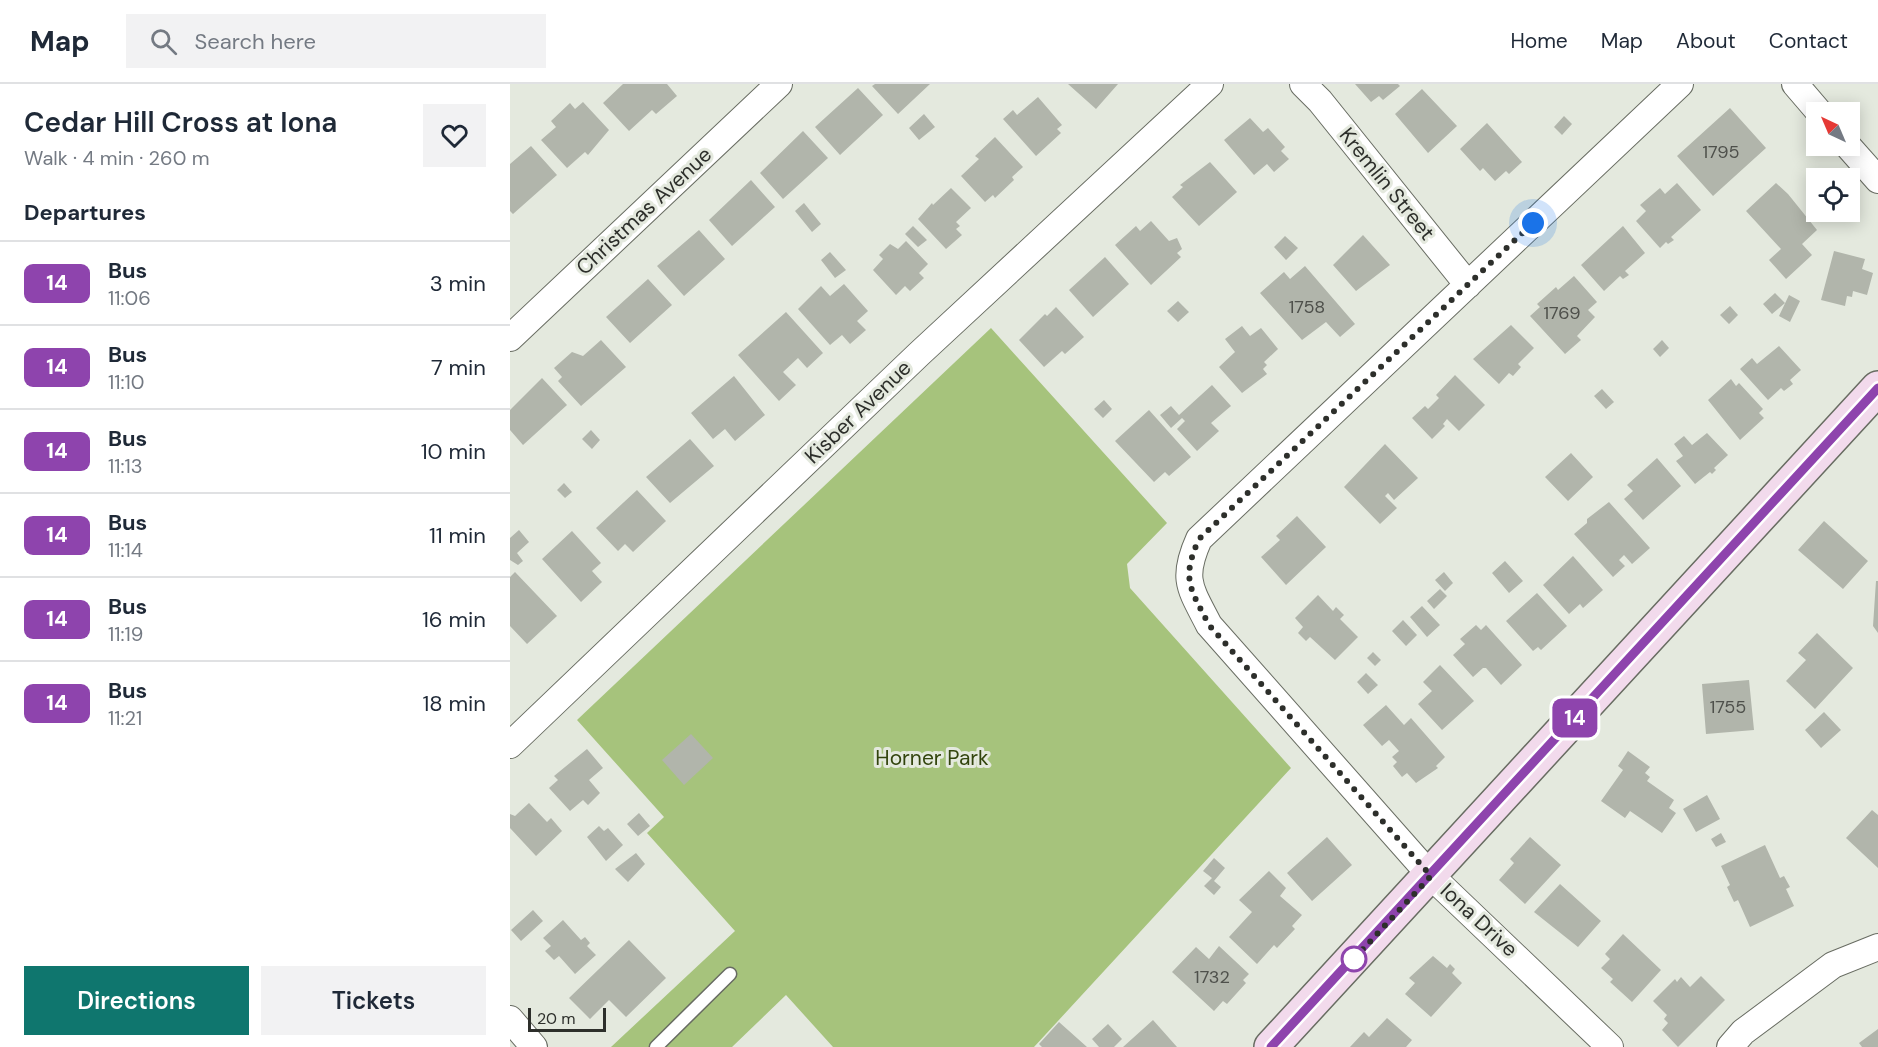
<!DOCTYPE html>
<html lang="en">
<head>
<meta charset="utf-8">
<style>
  :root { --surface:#fff; --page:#f2f2f3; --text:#1f2937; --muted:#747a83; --line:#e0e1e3; --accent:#0f766e }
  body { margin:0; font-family:"DM Sans",sans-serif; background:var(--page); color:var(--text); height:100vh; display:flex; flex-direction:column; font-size:22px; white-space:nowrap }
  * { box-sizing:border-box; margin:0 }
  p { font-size:20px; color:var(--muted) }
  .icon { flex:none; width:33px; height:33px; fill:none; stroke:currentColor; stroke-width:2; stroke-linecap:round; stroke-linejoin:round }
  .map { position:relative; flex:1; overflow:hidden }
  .details { display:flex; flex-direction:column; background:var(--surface); width:510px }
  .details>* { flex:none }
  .badge { padding:0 12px; border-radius:9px; font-size:21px; line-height:39px }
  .needle { width:39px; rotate:316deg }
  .fabs { position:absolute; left:1296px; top:18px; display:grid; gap:12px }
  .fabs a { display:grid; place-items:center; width:54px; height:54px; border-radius:0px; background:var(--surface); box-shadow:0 3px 15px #0003; font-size:30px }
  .scale { position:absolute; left:18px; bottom:15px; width:78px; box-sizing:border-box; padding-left:6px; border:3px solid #2d2f2b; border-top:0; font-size:16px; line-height:21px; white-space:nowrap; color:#2d2f2b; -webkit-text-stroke:4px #e4e9de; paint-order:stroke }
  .you { position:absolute; width:30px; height:30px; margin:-15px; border:4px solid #fff; border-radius:50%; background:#1a73e8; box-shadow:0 0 0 9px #1a73e833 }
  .map>.badge { position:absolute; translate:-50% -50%; box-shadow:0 0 0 3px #fff }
  h2 { padding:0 24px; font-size:22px; line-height:54px }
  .round { display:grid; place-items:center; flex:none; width:63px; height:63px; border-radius:0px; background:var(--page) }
  .summary { display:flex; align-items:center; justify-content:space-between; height:102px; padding:0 24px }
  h1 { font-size:28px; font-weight:600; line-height:45px }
  .cta { display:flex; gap:12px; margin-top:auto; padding:12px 24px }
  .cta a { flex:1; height:69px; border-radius:0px; background:var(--accent); color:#fff; font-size:24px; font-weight:600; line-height:69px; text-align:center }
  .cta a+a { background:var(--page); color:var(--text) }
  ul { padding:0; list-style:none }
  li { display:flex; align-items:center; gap:18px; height:84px; padding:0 24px; border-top:2px solid var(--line) }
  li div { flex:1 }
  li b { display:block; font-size:22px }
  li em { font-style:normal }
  li .badge { min-width:66px; font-weight:700; text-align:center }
  header { display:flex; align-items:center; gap:36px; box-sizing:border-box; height:84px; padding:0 30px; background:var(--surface); border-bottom:2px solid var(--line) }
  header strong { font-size:28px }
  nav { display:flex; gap:33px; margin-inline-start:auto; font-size:21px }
  .search { width:420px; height:54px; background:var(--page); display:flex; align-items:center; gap:15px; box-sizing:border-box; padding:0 21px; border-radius:0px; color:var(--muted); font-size:22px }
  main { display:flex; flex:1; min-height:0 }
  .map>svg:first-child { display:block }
  .green { fill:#a6c37c }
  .building { fill:#b1b5ab }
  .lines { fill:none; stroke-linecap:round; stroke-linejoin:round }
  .service-casing { stroke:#686c62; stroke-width:15 }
  .minor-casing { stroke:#686c62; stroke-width:28 }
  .secondary-casing { stroke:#686c62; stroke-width:36 }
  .service { stroke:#fff; stroke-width:12 }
  .minor { stroke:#fff; stroke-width:26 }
  .secondary { stroke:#f2daec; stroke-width:33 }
  .line-casing { stroke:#fff; stroke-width:14 }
  .line { stroke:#8e44ad; stroke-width:9 }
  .walk { stroke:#2d2f2b; stroke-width:6; stroke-dasharray:0 10.8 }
  .stop-dot { fill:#fff; stroke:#8e44ad; stroke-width:3 }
  .labels { text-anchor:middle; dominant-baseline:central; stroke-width:6; stroke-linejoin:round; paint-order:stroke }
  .number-label { font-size:18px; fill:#4e504b }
  .street-label { font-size:21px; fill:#2d2f2b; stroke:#e4e9de }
  .park-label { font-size:21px; fill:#32440d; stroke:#e4e9de }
</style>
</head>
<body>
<header>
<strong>Map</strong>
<div class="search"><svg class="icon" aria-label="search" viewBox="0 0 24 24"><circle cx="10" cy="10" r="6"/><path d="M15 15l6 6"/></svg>Search here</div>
<nav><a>Home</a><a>Map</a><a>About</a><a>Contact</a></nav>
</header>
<main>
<section class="details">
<div class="summary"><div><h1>Cedar Hill Cross at Iona</h1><p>Walk · 4 min · 260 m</p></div><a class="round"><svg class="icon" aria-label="heart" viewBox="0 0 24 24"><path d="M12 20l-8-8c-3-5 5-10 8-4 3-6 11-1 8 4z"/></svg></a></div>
<h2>Departures</h2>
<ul>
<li><span class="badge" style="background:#8e44ad;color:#fff">14</span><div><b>Bus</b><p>11:06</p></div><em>3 min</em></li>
<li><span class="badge" style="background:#8e44ad;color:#fff">14</span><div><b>Bus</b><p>11:10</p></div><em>7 min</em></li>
<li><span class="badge" style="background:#8e44ad;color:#fff">14</span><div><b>Bus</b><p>11:13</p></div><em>10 min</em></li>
<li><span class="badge" style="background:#8e44ad;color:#fff">14</span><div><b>Bus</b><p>11:14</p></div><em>11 min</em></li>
<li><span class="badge" style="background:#8e44ad;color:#fff">14</span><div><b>Bus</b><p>11:19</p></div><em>16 min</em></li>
<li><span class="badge" style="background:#8e44ad;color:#fff">14</span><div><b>Bus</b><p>11:21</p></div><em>18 min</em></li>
</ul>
<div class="cta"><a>Directions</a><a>Tickets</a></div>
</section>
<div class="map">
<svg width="1368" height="963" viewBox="0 0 1368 963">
  <rect width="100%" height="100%" fill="#e4e9de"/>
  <path class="green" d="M481,244L657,439L617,480L620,504L781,684L524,963H323L276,911L222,963H101L225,847L137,749L154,733L67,636Z"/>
  <path class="building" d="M113,0H157L167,12L146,30L142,26L119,47L93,19Z
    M365,0H420L388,30L362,2Z
    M558,0H608L586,25Z
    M845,0H888L890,2L873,16L869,12L861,18Z
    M348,4L373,31L330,71L305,43Z
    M912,5L947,42L918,69L885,30Z
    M528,13L552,41L547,45L551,49L526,72L493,35L503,26L507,31Z
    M73,18L99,46L78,71L75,68L57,84L31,56L46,43L41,37L60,19L65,25Z
    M1220,24L1256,64L1203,112L1167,72Z
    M414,30L425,43L409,56L399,44Z
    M1054,32L1062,40L1052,51L1044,43Z
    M740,34L753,48L758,44L775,63L771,67L779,75L764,88L757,80L744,91L714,56Z
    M977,39L1012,78L999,90L996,87L985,97L973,84L970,87L950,65Z
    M293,47L318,74L273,115L250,89Z
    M485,53L513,83L502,93L504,96L485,114L483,111L475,118L451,92L469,75L465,72Z
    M21,62L47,91L3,130L0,127V80Z
    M700,78L727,108L689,142L662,113L673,103L670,101Z
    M241,96L265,123L222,162L199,136Z
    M1167,99L1191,126L1161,153L1164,156L1158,160L1156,158L1150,164L1126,137L1136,127L1130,121L1150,104L1155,110Z
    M1266,99L1278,110L1307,146L1292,160L1302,171L1276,195L1259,176L1271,165L1236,127Z
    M441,104L461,124L446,138L450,142L446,145L452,151L436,165L408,135L422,119L423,121Z
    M294,119L311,140L302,148L285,127Z
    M641,137L659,157L667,154L672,165L667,169L671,173L641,201L605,161L626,142L630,147Z
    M403,142L417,156L408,163L395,150Z
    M1113,142L1135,169L1115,187L1119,191L1113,195L1110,192L1094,207L1071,181Z
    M189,146L215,175L174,212L147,182Z
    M853,151L880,181L846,207L823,181Z
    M775,152L788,164L776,176L764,163Z
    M396,157L418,180L409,189L414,194L400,207L395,202L386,211L363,186L373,175L369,171L380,160L388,165Z
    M1324,167L1355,175L1352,185L1363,189L1357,211L1343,207L1342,213L1337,212L1335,222L1311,216Z
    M320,168L336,186L325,194L311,176Z
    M595,173L619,200L583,233L559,206Z
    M795,182L845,240L830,253L816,238L792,256L750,209L774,188L780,195Z
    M1064,192L1087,218L1078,226L1085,233L1067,252L1071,256L1055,270L1020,232L1030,223L1027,220L1046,203L1048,206Z
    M138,195L162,221L120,259L96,233Z
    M334,200L358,227L347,237L356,246L340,260L332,251L320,261L288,225L311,202L320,212Z
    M1265,209L1275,219L1262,230L1253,220Z
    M1279,211L1290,217L1280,238L1269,232Z
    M668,217L679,228L668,238L657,227Z
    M1220,222L1228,231L1219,240L1210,231Z
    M546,223L574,253L555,270L552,267L534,283L509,256L535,230L537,232Z
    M276,228L313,269L297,284L288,274L273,288L286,301L269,317L228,271Z
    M1001,241L1024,264L1008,280L1011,283L1003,292L999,289L989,300L963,275Z
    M732,242L740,252L751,244L768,265L754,278L757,281L753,285L757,290L732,309L709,283L725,268L715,255Z
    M91,256L116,283L71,322L48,297L52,293L44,284L62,268L73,272Z
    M1152,256L1159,264L1150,273L1143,265Z
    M1269,262L1291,286L1280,296L1283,300L1274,307L1271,304L1258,316L1230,285L1242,274L1247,280Z
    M945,291L975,321L949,347L937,335L933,340L935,342L922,355L902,334L915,322L918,325L929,314L926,311Z
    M224,292L255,331L225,357L215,345L203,355L181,329Z
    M32,294L57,321L13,361L0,346V326Z
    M1221,295L1226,302L1229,299L1253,325L1249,329L1254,334L1230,356L1198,316Z
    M702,301L721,322L701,339L709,347L687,367L667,345L675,337L672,334L661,344L650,331L661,322L669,331Z
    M1092,305L1104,318L1096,325L1084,312Z
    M594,316L602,325L593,334L584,325Z
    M639,326L681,373L659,392L655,388L644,398L605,357Z
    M81,346L90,356L82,365L72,355Z
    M1197,349L1218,371L1204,384L1206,386L1202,390L1200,388L1185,400L1166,377L1173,372L1164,360L1174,352L1182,361Z
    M180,355L204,382L160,419L136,393Z
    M875,360L908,394L884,416L878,409L875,412L887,424L870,440L834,403Z
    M1061,369L1083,393L1058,417L1035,393Z
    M1147,374L1171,402L1133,436L1114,415L1123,407L1117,401Z
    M54,399L62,408L55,414L47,406Z
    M127,406L156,437L123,468L115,460L108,467L86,444Z
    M1099,418L1140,464L1122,480L1114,471L1109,476L1115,482L1103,493L1064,450L1077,439V435Z
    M787,432L816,463L776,501L751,473L770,456L766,452Z
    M1314,437L1358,477L1333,505L1288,466Z
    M9,446L19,458L7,469L13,477L8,481L0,476V454Z
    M62,447L91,479L82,487L92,498L71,518L32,475Z
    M1063,472L1093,506L1073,524L1070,520L1059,530L1033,501Z
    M995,477L1013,497L999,509L982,489Z
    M5,488L47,532L17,560L0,542V493Z
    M934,488L943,499L935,507L925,496Z
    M1366,497H1368V549L1363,542Z
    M930,505L937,512L924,525L917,517Z
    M1027,509L1057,542L1031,566L1028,563L1023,567L996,537Z
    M808,511L823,527L826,523L834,531L830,535L848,553L825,576L800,553L796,557L788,549L793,543L785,534Z
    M912,522L930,541L917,553L900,533Z
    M893,536L907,551L896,562L882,547Z
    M966,541L971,546L976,541L1012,581L991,601L976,584H973L963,593L943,571L955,560L950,555Z
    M1307,549L1343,584L1305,625L1276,597L1296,576L1288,569Z
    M863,568L871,576L865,582L857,574Z
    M930,581L964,617L932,646L908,620L922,607L913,598Z
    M856,589L868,601L858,610L847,598Z
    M1239,596L1244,646L1196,650L1192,600Z
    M876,621L894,641L901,634L935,673L926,682L928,684L906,699L897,689L892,693L883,682L887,678L882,673L889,667L879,656L872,662L853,641Z
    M1314,628L1331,646L1311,664L1295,646Z
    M181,650L203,674L174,701L152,676Z
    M77,665L93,684L79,696L90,709L78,721L73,716L60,727L39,704L48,696L44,692Z
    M1118,667L1140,683L1135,689L1140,693L1137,697L1164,716L1159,724L1166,729L1152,749L1120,727L1115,734L1091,717L1113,686L1108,682Z
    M1197,711L1210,735L1186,748L1173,725Z
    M19,719L37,738L41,734L52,747L26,772L0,744V730L5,732Z
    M1362,726L1368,731V784L1336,754Z
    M129,729L140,742L128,752L117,740Z
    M89,742L94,747L98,744L113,761L96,777L77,753Z
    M1211,749L1216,758L1206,763L1201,755Z
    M817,753L842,781L802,817L777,789Z
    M1020,753L1051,781L1015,820L989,796L1004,779L1000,775Z
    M1255,761L1270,794L1274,792L1280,803L1276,805L1284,822L1240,843L1228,816L1224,818L1217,803L1220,801L1211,782Z
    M126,769L135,780L118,798L105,785Z
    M704,774L715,784L704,797L711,803L704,811L694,802L702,794L693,787Z
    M759,787L776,804L770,812L792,831L782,842L785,845L767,864L764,861L747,880L719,853L742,828L729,816Z
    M1050,800L1091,837L1068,863L1024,828Z
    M23,826L33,837L11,857L1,846Z
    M53,836L71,856L75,853L80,859L77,862L86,871L65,890L49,872L44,876L35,867L41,862L33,854Z
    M1113,850L1151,886L1122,918L1100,898L1103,895L1091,884L1100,875L1095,870Z
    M119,856L156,894L116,933L99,916L80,935L59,914Z
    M709,862L739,890L733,896L736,899L717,920L713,917L704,927L662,888L686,863L699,875Z
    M923,872L937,884L940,880L945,885L942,889L952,899L921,933L895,910L905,899L899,894Z
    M1191,892L1215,916L1168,963L1152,946L1158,939L1154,935L1157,931L1143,917L1165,895L1167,898L1171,893L1180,903Z
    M877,934L902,956L896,963H840L854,948L859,953Z
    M643,936L667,963H613Z
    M549,938L577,963H532L529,960Z
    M598,940L612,955L604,963H589L582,955Z
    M1368,945V963H1352L1349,959Z"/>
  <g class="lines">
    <defs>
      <path id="service" d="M146,963L220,890"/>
      <path id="minor" d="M793,0L810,17L958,201
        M1285,0L1309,28
        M1338,62L1368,96
        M0,254L269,0
        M0,661L409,270L700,0
        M0,935L24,963
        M1100,963L921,792L699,541C680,504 671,495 689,455L1170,0
        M1220,963L1233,948L1323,881L1368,863"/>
      <path id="secondary" d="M761,963L1368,304"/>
    </defs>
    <use href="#service" class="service-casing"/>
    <use href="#minor" class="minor-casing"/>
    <use href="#secondary" class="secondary-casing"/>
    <use href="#service" class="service"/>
    <use href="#minor" class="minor"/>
    <use href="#secondary" class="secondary"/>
  </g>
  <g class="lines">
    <defs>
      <path id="line" d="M761,963L1368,304"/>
    </defs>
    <use href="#line" class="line-casing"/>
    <use href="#line" class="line"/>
    <path class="walk" d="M844,875L841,878L921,792L699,541C680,504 671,495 689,455L1023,139"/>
  </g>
  <circle class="stop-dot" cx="844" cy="875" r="12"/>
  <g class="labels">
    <g class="number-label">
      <text x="1211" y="68">1795</text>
      <text x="797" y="223">1758</text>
      <text x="1052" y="229">1769</text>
      <text x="1218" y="623">1755</text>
      <text x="702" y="893">1732</text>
    </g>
    <g class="street-label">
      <text transform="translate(877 100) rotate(51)">Kremlin Street</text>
      <text transform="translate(134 127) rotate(-43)">Christmas Avenue</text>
      <text transform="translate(348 328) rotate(-44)">Kisber Avenue</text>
      <text transform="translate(969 836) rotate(43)">Iona Drive</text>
    </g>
    <g class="park-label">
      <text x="422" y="674">Horner Park</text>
    </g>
  </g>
</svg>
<div class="fabs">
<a><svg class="needle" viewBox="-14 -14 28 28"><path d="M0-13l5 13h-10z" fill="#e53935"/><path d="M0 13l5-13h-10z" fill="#747a83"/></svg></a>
<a><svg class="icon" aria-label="locate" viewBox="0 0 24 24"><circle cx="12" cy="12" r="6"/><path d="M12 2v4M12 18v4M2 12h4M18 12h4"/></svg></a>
</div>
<div class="scale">20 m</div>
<div class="you" style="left:1023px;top:139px"></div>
<b class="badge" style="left:1065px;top:634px;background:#8e44ad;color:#fff">14</b>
</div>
</main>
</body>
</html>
